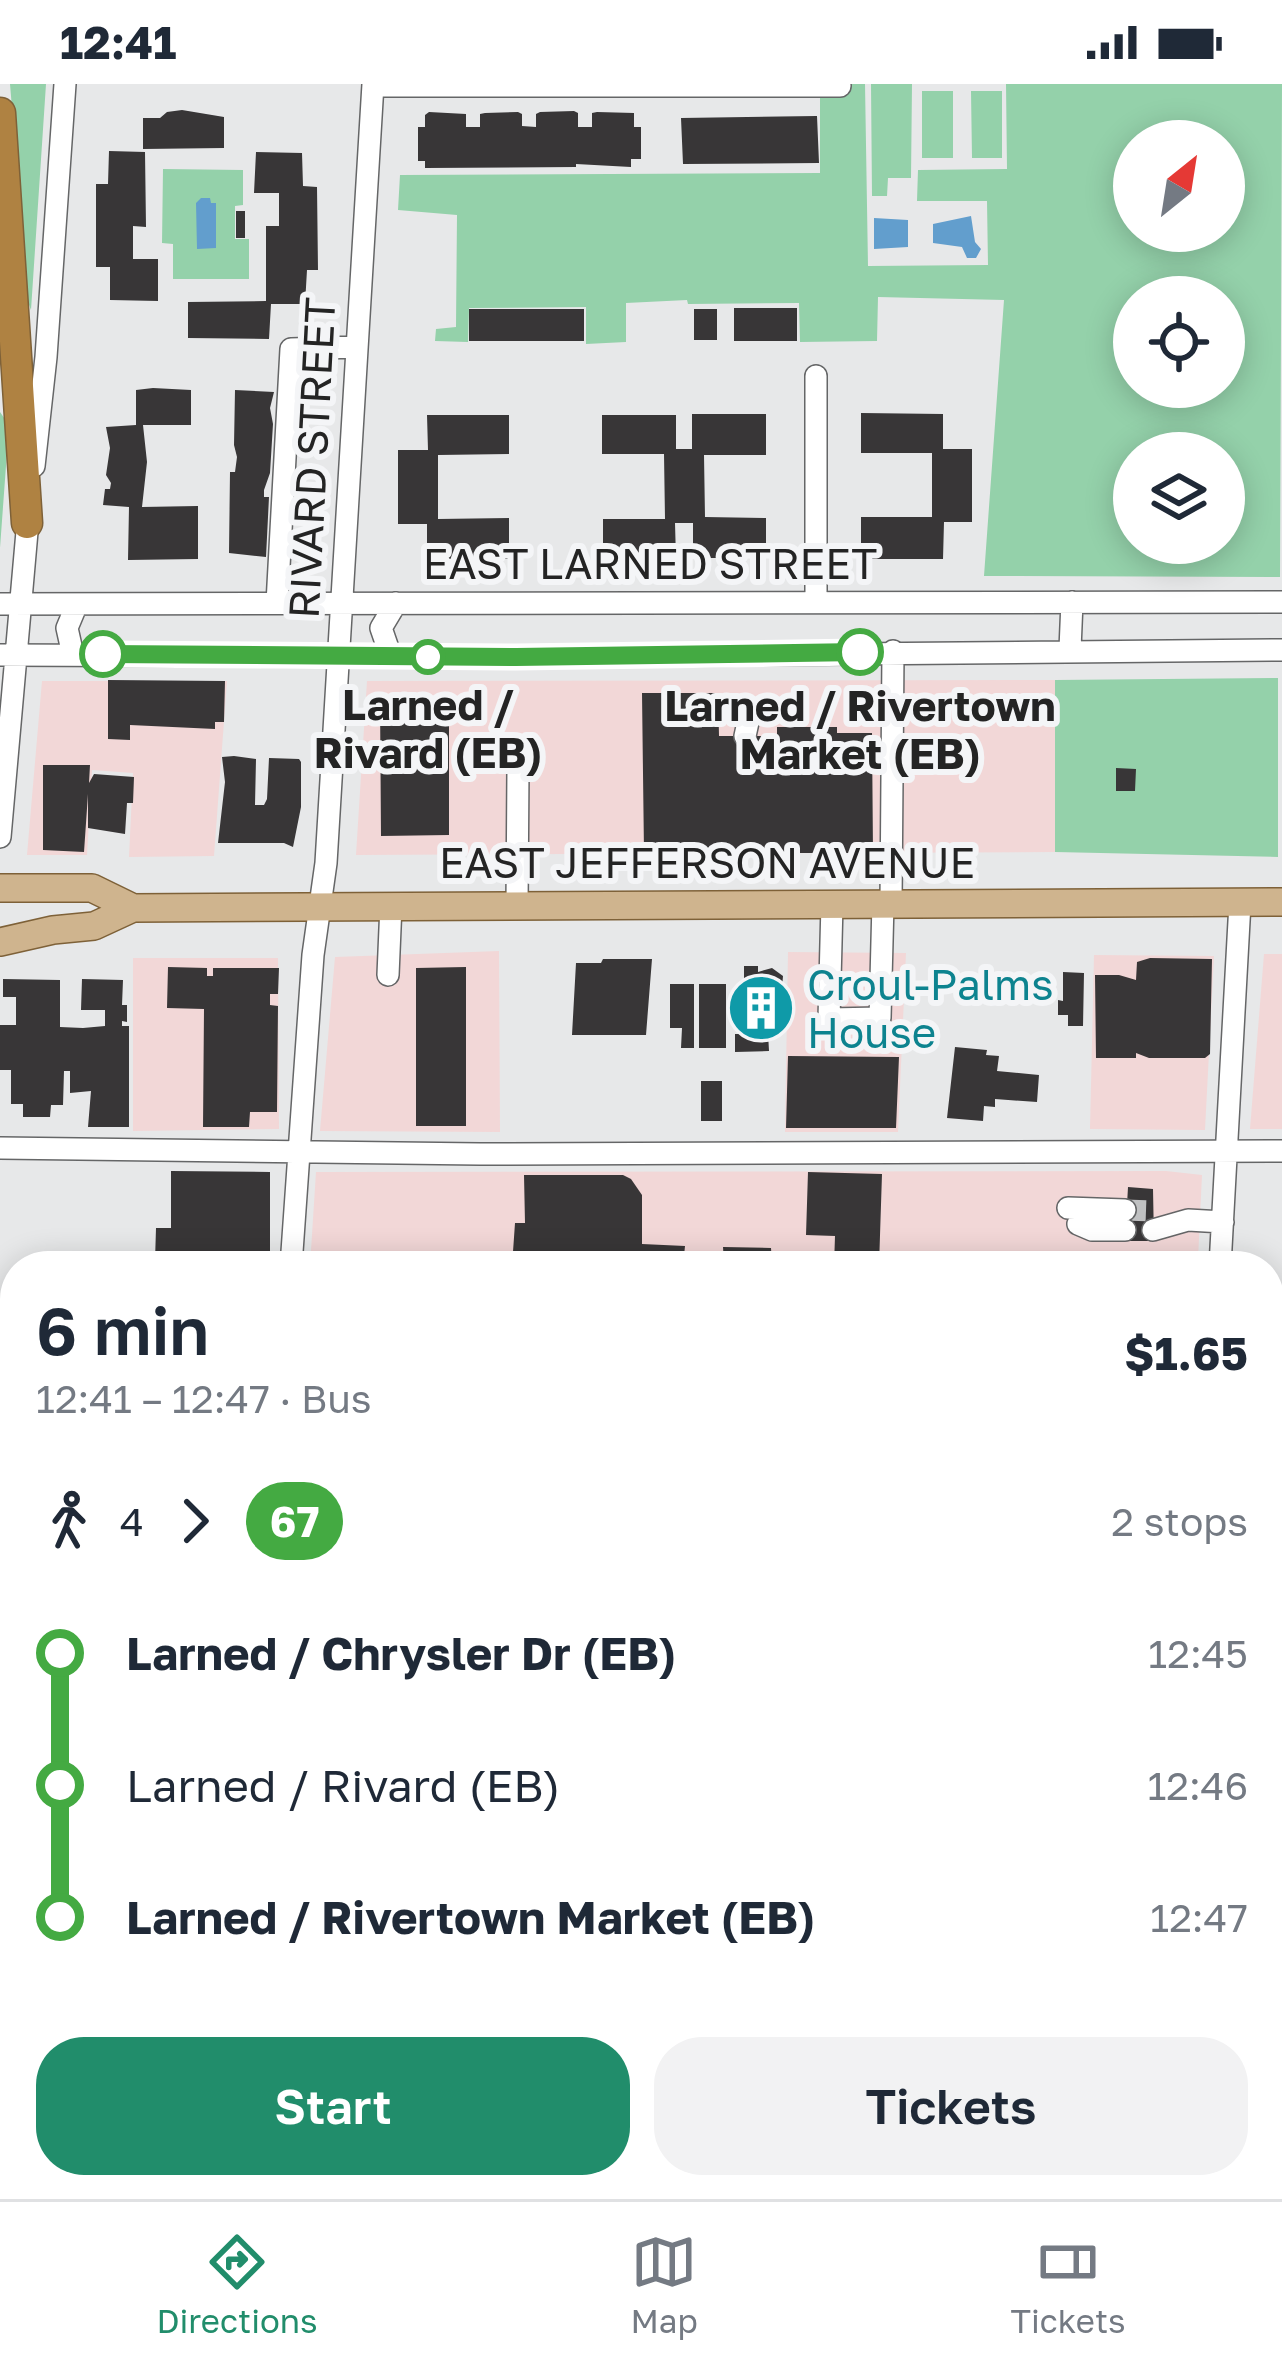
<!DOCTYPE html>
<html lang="en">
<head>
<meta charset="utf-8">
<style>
  :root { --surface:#fff; --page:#f2f2f3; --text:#1f2937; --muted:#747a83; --line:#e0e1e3; --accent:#218d6b }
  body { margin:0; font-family:"Golos Text",sans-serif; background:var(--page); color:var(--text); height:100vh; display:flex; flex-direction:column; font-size:45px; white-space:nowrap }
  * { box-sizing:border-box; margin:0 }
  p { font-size:39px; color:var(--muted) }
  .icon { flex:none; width:66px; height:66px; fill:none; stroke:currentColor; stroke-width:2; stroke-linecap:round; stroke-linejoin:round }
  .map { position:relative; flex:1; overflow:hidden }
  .panel { position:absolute; left:0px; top:1167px; width:1284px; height:948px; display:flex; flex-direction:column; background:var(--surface); border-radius:48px 48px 0 0; box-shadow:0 6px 30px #0003 }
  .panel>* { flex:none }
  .badge { padding:0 24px; border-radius:39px; font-size:42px; line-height:78px }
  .needle { width:78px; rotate:30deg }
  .controls { position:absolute; left:1113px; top:36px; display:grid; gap:24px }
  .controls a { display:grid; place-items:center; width:132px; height:132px; border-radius:50%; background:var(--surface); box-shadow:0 6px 30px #0003; font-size:60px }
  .map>.badge { position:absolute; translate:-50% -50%; box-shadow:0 0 0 6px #fff }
  .legs { display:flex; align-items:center; gap:18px; height:132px; padding:0 36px; font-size:39px }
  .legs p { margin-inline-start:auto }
  .summary { display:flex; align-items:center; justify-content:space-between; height:204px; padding:0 36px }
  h1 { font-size:66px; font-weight:600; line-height:90px }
  .action { display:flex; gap:24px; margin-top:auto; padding:24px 36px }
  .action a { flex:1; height:138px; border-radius:48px; background:var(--accent); color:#fff; font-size:48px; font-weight:600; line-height:138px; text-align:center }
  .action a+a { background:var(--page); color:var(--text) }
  ul { padding:0 36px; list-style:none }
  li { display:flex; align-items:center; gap:42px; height:132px; font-size:45px }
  li i { display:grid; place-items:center; width:18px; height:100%; margin:0 15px; background:currentColor }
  li i::after { content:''; width:30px; height:30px; margin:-15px; border:9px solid; border-radius:50%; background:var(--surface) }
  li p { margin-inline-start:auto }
  li:first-child i { background:linear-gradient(#0000 50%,currentColor 0) }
  li:last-child i { background:linear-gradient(currentColor 50%,#0000 0) }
  .status { display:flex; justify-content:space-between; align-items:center; height:84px; padding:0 60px; background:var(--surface); direction:ltr }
  .status svg { height:33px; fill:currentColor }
  .tab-bar { display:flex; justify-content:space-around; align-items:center; height:168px; border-top:3px solid var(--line); background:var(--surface); font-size:33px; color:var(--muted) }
  .tab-bar a { display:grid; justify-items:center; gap:6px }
  .tab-bar .current { color:var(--accent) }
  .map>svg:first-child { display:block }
  .commercial { fill:#f2d7d7 }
  .green { fill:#94d1aa; fill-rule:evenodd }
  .water { fill:#629ecd }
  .building { fill:#383637 }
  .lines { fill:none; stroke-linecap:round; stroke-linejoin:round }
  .minor-tunnel { stroke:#c0c1c2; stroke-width:21; stroke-dasharray:21 10; stroke-linecap:butt }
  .minor-casing { stroke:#656667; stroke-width:24 }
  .major-casing { stroke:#7e6138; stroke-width:30 }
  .highway-casing { stroke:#7e6138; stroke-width:33 }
  .minor { stroke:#fff; stroke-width:21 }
  .major { stroke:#cfb48e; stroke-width:27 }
  .highway { stroke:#af8242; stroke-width:30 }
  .line-1-casing { stroke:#fff; stroke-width:27 }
  .line-1 { stroke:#44aa42; stroke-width:18 }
  .stop-1-dot { fill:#fff; stroke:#44aa42; stroke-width:6 }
  .labels { text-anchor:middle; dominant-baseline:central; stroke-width:12; stroke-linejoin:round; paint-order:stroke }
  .street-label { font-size:42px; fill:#242424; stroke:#f4f5f7 }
  .stop-label { font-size:42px; font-weight:bold; fill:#242424; stroke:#f4f5f7 }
  .culture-label { font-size:42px; fill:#0d838f; stroke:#f4f5f7; text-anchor:start }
</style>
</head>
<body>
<div class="status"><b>12:41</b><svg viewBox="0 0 49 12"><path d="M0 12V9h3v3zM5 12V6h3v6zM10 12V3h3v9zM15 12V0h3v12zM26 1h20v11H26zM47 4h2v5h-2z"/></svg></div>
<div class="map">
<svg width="1282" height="2115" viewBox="0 0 1282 2115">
  <rect width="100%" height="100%" fill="#e7e8e9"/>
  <path class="commercial" d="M1055,596V768L356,771L367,597Z
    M42,597H227L214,772L129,773L133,689L92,686L87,771H27Z
    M499,867L500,1048L320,1047L335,873Z
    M788,868L906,869L898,1048H785Z
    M1264,870H1282V1045H1250Z
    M1094,871L1214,872L1205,1046L1090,1045Z
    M133,874H278L279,1045L133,1047Z
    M1166,1087L1202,1091L1198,1175L831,1172L829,1182H310L316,1088Z
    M0,1335H15V1913L0,1911Z"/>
  <path class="green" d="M10,0H46L31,226L28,218Z
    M846,0H865L868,182L988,181L987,117H917L918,86L1007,85L1006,0H1282L1280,493L984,492L1004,216L878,213L877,257L800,258L799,219L688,220L687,216L626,219V258L586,260V223L469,224L468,258L435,257L436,245L456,243L457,131L398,126L400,91L820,89V14L841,12ZM1134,57H1224V147H1134ZM1134,213H1224V303H1134ZM1134,369H1224V459H1134Z
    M871,0H912L911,94H888L887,112H872Z
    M922,7H953V74H922Z
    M971,7H1002V74H972Z
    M163,85L243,86V121L235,122V155H249V195H173V160L162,159Z
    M0,328L9,341L0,464Z
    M1278,594V773L1055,768V596Z
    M1269,1711L1282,1713V2115H948L841,2100H1269Z"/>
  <path class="water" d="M201,114H210L211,119H216V164L197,165L196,119Z
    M971,132L975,158L981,165L976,174H967L962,163L933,159V140Z
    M874,134L908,136V163L874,165Z
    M0,1964L15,1966V2100H841L948,2115H0Z"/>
  <path class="building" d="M182,26L224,33V64L143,65V34H160L167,28Z
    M574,27L578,29V43H592V29L597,28L634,29V43H641V75H631V83L576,80V83L425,84V77H418V43H425V31L429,28L466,30V43H480V30L485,29L518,28L522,30V42L536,43V30L540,28Z
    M817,32L819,79L683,80L681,34Z
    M109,67L145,68L146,143L133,142V175H158V217L110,216V183H96V100H108Z
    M256,68L302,69L303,102L317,103L318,186H307L305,220H271L269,255L188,254V218L266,217V142H279V109H254Z
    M236,127H245V154H236Z
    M734,224H797V257H734Z
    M469,225H584V257H469Z
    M694,225H717V256H694Z
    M153,304L191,306V341H143L147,378L142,423L198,422V475L128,476L129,423L103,421L105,405H110L111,399L106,391L110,364L106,343L136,341V306Z
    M235,306L274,308L270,324L273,340L270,389L264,406V413H269L266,473L229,469L230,388H235L237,373L234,361Z
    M861,329L943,330V365H972V438H944L943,475H861V433H932V369H861Z
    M692,330H766V371H704L705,433L766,434V474H693V439H675L676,475H603V435H665L664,370H602V331H676V365H692Z
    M427,331H509V370L438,371V435L509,434V475H427V440H398V366H428Z
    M108,596L225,597L224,638H215V645L130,641V656L108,655Z
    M642,609H718L719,652H777V643H837V649H872L873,769H644Z
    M380,614H449V751L381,752Z
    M234,672L256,675L255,721H264L267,715L269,674L299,675L301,678V723L293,763L284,759H218L225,698L222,673Z
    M43,681H90L89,699L94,690L134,693L133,719H127L125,750L88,744V710L84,768L43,766Z
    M1116,684L1136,685L1135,707H1116Z
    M1150,874L1212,875L1210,970L1205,974H1149L1136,969V974H1096L1095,891H1119L1136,896L1137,878Z
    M603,875H652L646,951H572L576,879H601Z
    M744,882H758V888L772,884L783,892L780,927H785V939H780L781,950L768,949L769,967L735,968V950H742V920L735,921V905H744Z
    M168,883L207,884V892H213V884H279L278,910H270V921L278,922L277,1028H250L249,1043H203L204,925L167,924Z
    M466,883V1042H416V884Z
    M1063,888L1084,889L1083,942H1068V931H1058V916L1063,917Z
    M3,895L60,896V943L83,944L105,942V926H81L82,895L123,896L122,921H127V938L122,937V942H129V1043H88L91,1007L70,1009V987H64L63,1021H51L50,1033H23V1020H11V986H0V941H16V913H3Z
    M670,900H694V964H681L682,944H670Z
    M699,900H726V964H699Z
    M955,963L987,966L986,971L999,972L997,987L1039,991L1037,1018L995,1015V1023L984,1022L983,1037L947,1034Z
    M788,972L899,973L896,1044H786Z
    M701,997H722V1037H701Z
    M171,1087L270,1088V1178L155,1177L156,1144H171Z
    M808,1088L882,1090L879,1182H834L835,1152L806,1151Z
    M524,1091H623L631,1095L642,1111V1160L685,1162L683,1182H512L515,1139H525Z
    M1128,1103L1153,1105L1154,1157H1125Z
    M723,1163L771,1164L772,1179H724Z
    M1272,1314H1282V1367H1271Z
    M0,1345H15V1561H0Z
    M1271,1389H1282V1461L1269,1460Z
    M1269,1472H1282V1543L1269,1542Z
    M1269,1553L1282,1554V1657L1269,1656Z"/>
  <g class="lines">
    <path class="minor-tunnel" d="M1125,1126L1153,1127"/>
    <defs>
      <path id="minor" d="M373,2H840
        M34,382L46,273L65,0
        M816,518V292
        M277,519L291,265L357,263
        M0,520L1282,518
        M1070,565L1072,518
        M0,571L516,573L1282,566
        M73,571L67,544L77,520
        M391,573L381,544L396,519
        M745,652L750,629
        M0,753L29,425
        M891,819L893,567
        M832,820L829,935L880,934L883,819
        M517,821L518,684
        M388,891L391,821
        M0,1064L480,1070L1282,1067
        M1068,1124L1125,1126
        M1078,1140L1092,1146H1125
        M1153,1146L1188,1136L1223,1138
        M291,1182L313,871L326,779L373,0
        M1220,1182L1240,819
        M1269,1282H1282
        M0,1298H15
        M0,1619L15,1618
        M0,1685H15
        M1269,1685L1282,1686"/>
      <path id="major" d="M0,804H92L133,824
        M0,858L53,846L94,842L133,824L1282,818"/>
      <path id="highway" d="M0,29L27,439"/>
    </defs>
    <use href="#minor" class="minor-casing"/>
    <use href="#major" class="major-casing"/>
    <use href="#highway" class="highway-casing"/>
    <use href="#minor" class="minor"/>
    <use href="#major" class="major"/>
    <use href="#highway" class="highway"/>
  </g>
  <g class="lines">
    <defs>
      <path id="line-1" d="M103,570L516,573L860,568"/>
    </defs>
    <use href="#line-1" class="line-1-casing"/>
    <use href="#line-1" class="line-1"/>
  </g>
  <defs>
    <symbol id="building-disc" viewBox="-11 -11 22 22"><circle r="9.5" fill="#0f9aa8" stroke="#f4f5f7"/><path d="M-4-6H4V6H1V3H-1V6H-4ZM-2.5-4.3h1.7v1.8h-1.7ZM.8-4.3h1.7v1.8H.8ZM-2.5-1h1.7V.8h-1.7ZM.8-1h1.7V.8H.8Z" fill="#fff"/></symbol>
  </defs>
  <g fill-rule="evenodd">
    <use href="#building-disc" x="723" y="886" width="76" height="76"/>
  </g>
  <g class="stop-1-dot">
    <circle cx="860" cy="568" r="21"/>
    <circle cx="103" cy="570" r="21"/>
    <circle cx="428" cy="573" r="15"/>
  </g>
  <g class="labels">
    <g class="street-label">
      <text transform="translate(311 374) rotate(-87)">RIVARD STREET</text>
      <text x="650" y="479">EAST LARNED STREET</text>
      <text x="707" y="778">EAST JEFFERSON AVENUE</text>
    </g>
    <g class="stop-label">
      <text x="428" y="620">Larned /<tspan x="428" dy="48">Rivard (EB)</tspan></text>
      <text x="860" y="621">Larned / Rivertown<tspan x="860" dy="48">Market (EB)</tspan></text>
    </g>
    <g class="culture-label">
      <text x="807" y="900">Croul-Palms<tspan x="807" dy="48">House</tspan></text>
    </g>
  </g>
</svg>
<div class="controls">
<a><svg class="needle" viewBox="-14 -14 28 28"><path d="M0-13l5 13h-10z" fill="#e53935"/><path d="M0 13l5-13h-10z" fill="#747a83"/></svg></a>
<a><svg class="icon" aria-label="locate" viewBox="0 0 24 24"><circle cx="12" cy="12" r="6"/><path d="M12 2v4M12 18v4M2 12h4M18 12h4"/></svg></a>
<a><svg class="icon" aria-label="layers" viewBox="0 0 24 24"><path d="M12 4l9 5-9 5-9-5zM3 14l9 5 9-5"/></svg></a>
</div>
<section class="panel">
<div class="summary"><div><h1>6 min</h1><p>12:41 – 12:47 · Bus</p></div><b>$1.65</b></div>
<div class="legs"><svg class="icon" aria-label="walk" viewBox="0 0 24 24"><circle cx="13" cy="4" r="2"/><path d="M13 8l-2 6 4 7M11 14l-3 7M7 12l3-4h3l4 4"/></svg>4<svg class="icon" aria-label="forward" viewBox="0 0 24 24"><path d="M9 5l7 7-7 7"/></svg><b class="badge" style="background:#44aa42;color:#fff">67</b><p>2 stops</p></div>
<ul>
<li><i style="color:#44aa42"></i><b>Larned / Chrysler Dr (EB)</b><p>12:45</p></li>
<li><i style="color:#44aa42"></i><span>Larned / Rivard (EB)</span><p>12:46</p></li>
<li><i style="color:#44aa42"></i><b>Larned / Rivertown Market (EB)</b><p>12:47</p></li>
</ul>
<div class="action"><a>Start</a><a>Tickets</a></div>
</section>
</div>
<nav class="tab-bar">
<a class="current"><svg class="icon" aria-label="directions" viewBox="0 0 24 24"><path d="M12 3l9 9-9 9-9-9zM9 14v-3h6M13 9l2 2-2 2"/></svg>Directions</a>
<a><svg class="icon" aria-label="map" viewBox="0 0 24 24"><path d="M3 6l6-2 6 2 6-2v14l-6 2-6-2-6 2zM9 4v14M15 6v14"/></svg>Map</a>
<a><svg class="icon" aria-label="tickets" viewBox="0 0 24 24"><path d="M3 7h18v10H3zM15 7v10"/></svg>Tickets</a>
</nav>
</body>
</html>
